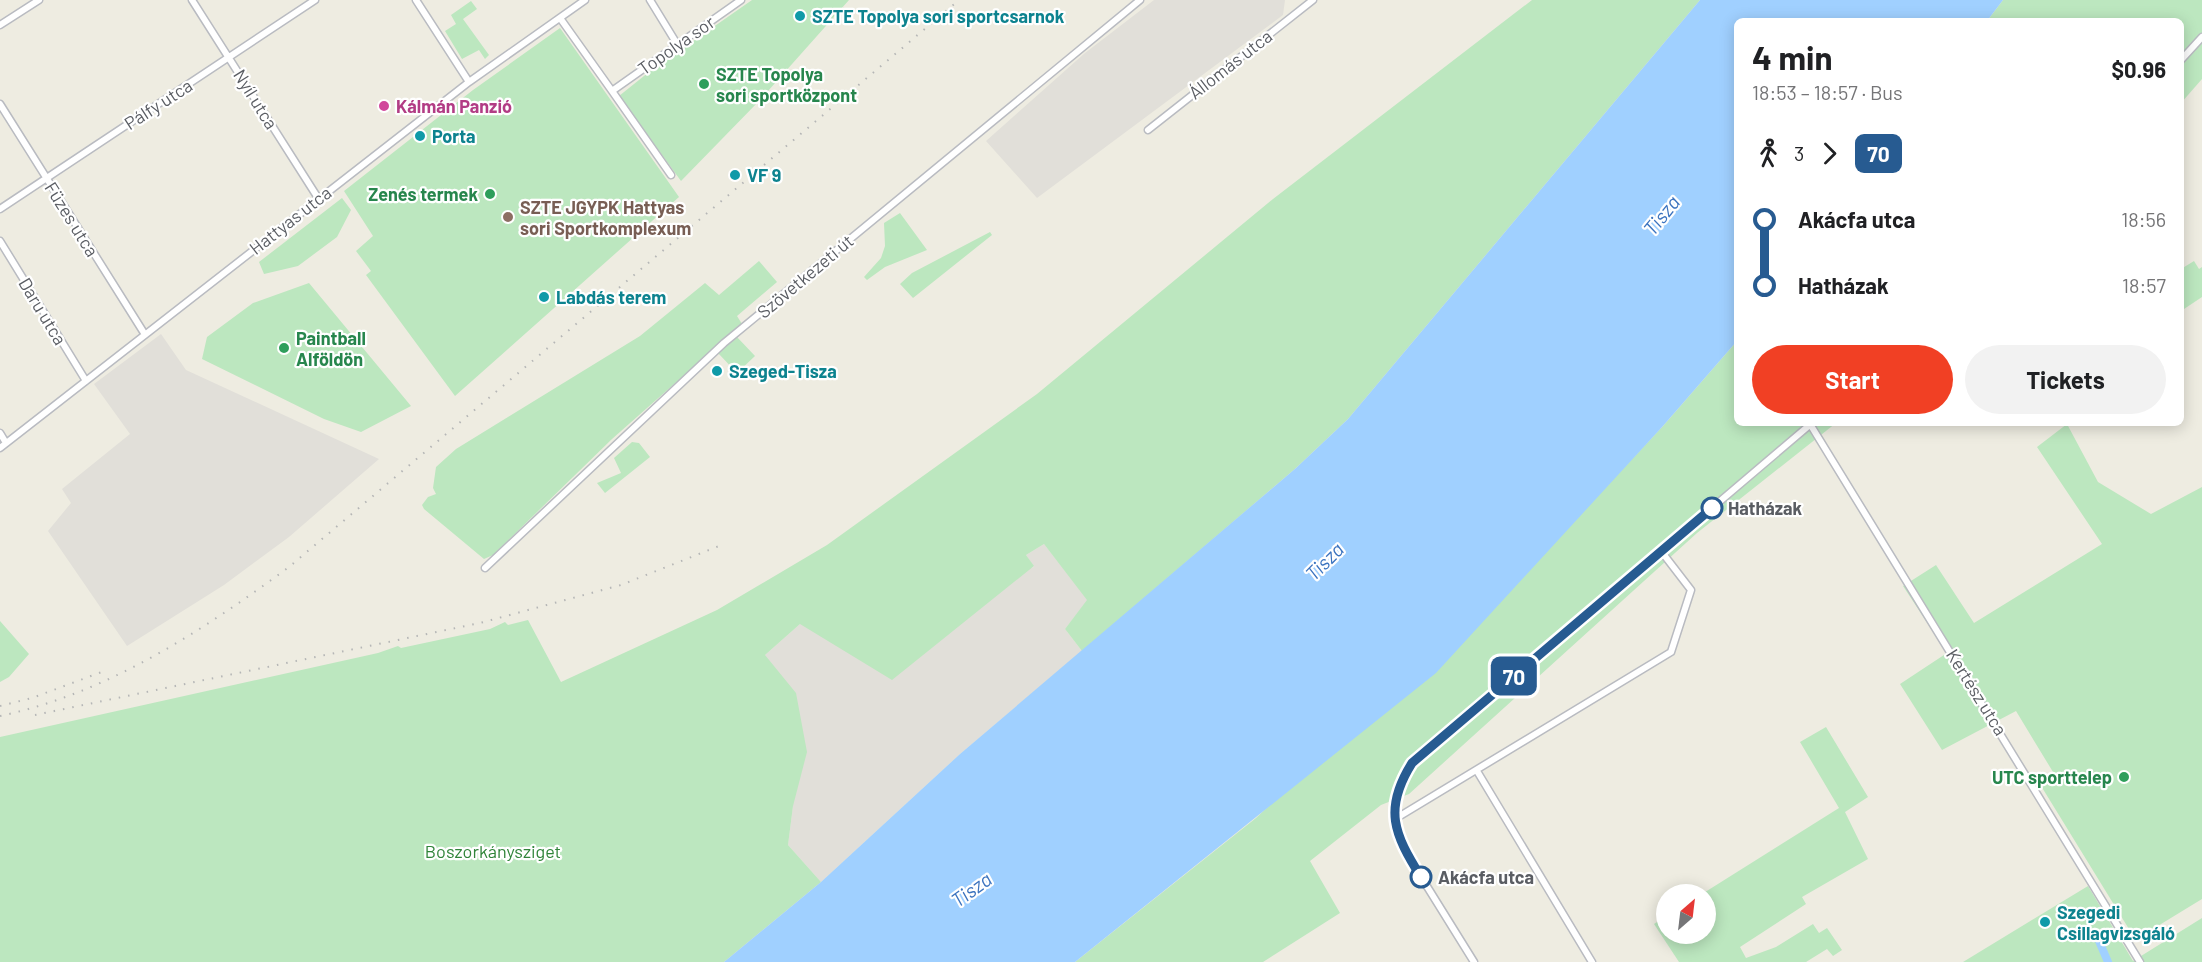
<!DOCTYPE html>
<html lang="en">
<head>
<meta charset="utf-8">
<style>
  :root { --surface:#fff; --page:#f2f2f2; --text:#202124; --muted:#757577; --accent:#f14024 }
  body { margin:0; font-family:Barlow,sans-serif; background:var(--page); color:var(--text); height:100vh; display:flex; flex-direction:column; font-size:22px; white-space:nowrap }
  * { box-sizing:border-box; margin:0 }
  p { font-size:20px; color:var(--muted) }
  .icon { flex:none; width:33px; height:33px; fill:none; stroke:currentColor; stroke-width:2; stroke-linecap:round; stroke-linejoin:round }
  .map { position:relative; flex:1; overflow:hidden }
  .drawer { position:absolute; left:1734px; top:18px; width:450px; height:408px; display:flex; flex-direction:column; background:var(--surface); border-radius:9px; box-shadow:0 3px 15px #0003 }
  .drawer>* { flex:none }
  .badge { padding:0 12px; border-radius:9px; font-size:21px; line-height:39px }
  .needle { width:39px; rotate:28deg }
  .controls { position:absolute; left:1656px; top:884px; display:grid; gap:12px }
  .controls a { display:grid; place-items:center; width:60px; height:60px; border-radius:50%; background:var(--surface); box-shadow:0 3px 15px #0003; font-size:30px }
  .map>.badge { position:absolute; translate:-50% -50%; box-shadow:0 0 0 3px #fff }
  .legs { display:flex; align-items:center; gap:9px; height:66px; padding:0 18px; font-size:20px }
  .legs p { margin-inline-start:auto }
  .headline { display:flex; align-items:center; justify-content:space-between; height:102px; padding:0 18px }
  h1 { font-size:33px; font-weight:700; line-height:45px }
  .button { display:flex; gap:12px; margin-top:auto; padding:12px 18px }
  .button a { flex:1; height:69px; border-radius:36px; background:var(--accent); color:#fff; font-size:24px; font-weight:700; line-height:69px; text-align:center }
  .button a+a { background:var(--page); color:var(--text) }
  ul { padding:0 18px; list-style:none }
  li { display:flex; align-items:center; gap:21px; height:66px; font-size:22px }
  li i { display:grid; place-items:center; width:9px; height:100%; margin:0 8px; background:currentColor }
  li i::after { content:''; width:15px; height:15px; margin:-8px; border:4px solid; border-radius:50%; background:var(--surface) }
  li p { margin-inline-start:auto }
  li:first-child i { background:linear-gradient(#0000 50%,currentColor 0) }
  li:last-child i { background:linear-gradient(currentColor 50%,#0000 0) }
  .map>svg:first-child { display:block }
  .industrial { fill:#e1dfd9 }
  .green { fill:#bce7bf }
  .water { fill:#a0d0ff }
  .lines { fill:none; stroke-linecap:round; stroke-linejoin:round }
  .canal { stroke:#a0d0ff; stroke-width:8 }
  .minor-casing { stroke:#b9bbc1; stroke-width:9 }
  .minor { stroke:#fff; stroke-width:6 }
  .rail { stroke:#b5b6b6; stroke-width:2; stroke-dasharray:1.5 8; stroke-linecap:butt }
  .line-1-casing { stroke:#fff; stroke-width:14 }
  .line-1 { stroke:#275b91; stroke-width:9 }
  .culture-dot { fill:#0f9aa8; stroke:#fff; stroke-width:2 }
  .leisure-dot { fill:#2e9e5b; stroke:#fff; stroke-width:2 }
  .hotel-dot { fill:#d1479c; stroke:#fff; stroke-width:2 }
  .education-dot { fill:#8d6e63; stroke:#fff; stroke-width:2 }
  .stop-1-dot { fill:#fff; stroke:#275b91; stroke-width:3 }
  .labels { text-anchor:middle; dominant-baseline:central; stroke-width:4.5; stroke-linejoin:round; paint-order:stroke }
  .culture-label { font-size:18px; font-weight:bold; fill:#0d838f; stroke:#fff; text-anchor:start }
  .street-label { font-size:18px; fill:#5a5d63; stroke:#fff }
  .leisure-label { font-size:18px; font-weight:bold; fill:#27864d; stroke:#fff; text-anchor:start }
  .hotel-label { font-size:18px; font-weight:bold; fill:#b23c85; stroke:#fff; text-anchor:start }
  .education-label { font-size:18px; font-weight:bold; fill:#785e54; stroke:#fff; text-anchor:start }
  .stop-label { font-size:18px; font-weight:bold; fill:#5a5d63; stroke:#fff; text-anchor:start }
  .park-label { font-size:18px; fill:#308439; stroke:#fff }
  .water-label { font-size:20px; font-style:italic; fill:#3b73bf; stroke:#fff }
</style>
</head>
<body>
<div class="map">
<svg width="2202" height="962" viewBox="0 0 2202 962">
  <rect width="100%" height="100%" fill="#eeece1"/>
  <path class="industrial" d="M1154,0H1285L1283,15L1037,198L986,141L1085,53Z
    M161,334L186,370L379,459L289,537L224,585L127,646L48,531L71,503L62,489L130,434L94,384Z
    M1044,544L1088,600L1065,629L1082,651L960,754L821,882L788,845L793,806L765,655L800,624L1034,567L1026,555Z"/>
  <path class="green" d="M752,0H849L759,101L681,181L619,96L649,72Z
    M1532,0H1700L1348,419L1296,468L1082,651L1065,629L1087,600L1044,544L1026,555L1034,566L892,680L800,624L765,655L796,693L807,752L793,806L788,845L821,882L724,962H0V737L378,653L398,646L401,648L490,629L505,622L508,625L528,620L561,682L717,610L827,545L1037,394L1273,199Z
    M2003,0H2202V79L2181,103V21H1987Z
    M471,1L477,9L463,19L489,55L485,59L479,50L462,59L445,31L456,24L451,15Z
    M560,28L679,197L455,396L366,275L371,271L356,251L373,236L344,191L473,90Z
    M342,198L351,210L337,237L298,266L264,274L259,262Z
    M900,213L927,250L885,267L867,280L864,277L881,258L885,246L884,223Z
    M990,232L992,235L913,298L900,284L912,273Z
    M759,261L777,282L737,316L742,324L612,439L493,555L484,559L424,509L422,505L428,497L436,494L433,488L436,467L456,449L640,336L705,283L719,295Z
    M2194,261L2199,269L2202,267V297L2181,311V269Z
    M309,283L411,406L361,432L324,419L202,359L207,337L253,303Z
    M737,337L755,356L737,373L718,353Z
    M1737,341V423H1836L1697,533L1409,794L1381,805L1310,861L1340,913L1263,962H1075L1256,818L1587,507L1663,426Z
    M2067,424L2098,482L2151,514L2202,487V899L2143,935L2132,934L2038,781L2053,772L2016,711L1942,750L1900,684L1947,653L1903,586L1936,565L1974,623L2102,544L2037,447Z
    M632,442L639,443L650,457L605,493L597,483L621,473L614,458Z
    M0,621L29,654L9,677L0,682Z
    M1826,727L1868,797L1845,812L1868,859L1802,897L1806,904L1740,947L1746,958L1776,947L1813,924L1819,933L1827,928L1842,950L1833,956L1827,949L1806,962H1679L1654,924L1666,916V933H1706V894H1702L1839,808L1800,742Z
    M2088,886L2133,961L2202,918V962H1963Z"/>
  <path class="water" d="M1700,0H2003L1987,21H1737V341L1663,426L1436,673L1075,962H724L821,882L960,754L1296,468L1348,419Z"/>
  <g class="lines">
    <path class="canal" d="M2099,941L2108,962"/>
    <defs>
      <path id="minor" d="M192,0L318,198
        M416,0L469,82
        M650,0L677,44
        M560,18L612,91L741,0
        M0,25L39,0
        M2181,60L2202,37
        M612,91L671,175
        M0,104L144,333
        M1148,130L1313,0
        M0,209L315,0
        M0,241L86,381
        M1810,424L2140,962
        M0,433L6,443
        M0,448L469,82L585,0
        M485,568L724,343L1140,0
        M1477,771L1592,962
        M1395,819L1671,652L1691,590L1661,551
        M1474,962L1400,843C1392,813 1396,789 1412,763L1812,423"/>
    </defs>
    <use href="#minor" class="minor-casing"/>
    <use href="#minor" class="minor"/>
    <path class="rail" d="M0,706L32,698L107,670
      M35,715L480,623L621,585L724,544
      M0,716C108,693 202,631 289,567L959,0"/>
  </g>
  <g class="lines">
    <defs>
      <path id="line-1" d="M1421,877C1394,834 1383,809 1412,763L1712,508"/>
    </defs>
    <use href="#line-1" class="line-1-casing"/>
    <use href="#line-1" class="line-1"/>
  </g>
  <g class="culture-dot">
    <circle cx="800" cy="16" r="6"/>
    <circle cx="420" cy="136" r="6"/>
    <circle cx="735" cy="175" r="6"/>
    <circle cx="544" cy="297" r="6"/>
    <circle cx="717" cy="371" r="6"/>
    <circle cx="2045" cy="922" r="6"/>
  </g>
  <g class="leisure-dot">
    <circle cx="704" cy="84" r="6"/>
    <circle cx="490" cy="194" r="6"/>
    <circle cx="284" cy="348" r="6"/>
    <circle cx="2124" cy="777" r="6"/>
  </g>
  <circle class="hotel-dot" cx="384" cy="106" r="6"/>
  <circle class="education-dot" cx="508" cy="217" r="6"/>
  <g class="stop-1-dot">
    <circle cx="1712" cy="508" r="10"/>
    <circle cx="1421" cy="877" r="10"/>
  </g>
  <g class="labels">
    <g class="culture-label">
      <text x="812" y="16">SZTE Topolya sori sportcsarnok</text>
      <text x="432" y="136">Porta</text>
      <text x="747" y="175">VF 9</text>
      <text x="556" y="297">Labdás terem</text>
      <text x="729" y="371">Szeged-Tisza</text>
      <text x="2057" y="912">Szegedi<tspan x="2057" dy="21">Csillagvizsgáló</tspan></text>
    </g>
    <g class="street-label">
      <text transform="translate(676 45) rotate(-35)">Topolya sor</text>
      <text transform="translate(1230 64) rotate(-38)">Állomás utca</text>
      <text transform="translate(256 99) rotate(58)">Nyíl utca</text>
      <text transform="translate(158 104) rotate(-33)">Pálfy utca</text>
      <text transform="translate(72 219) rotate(58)">Füzes utca</text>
      <text transform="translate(290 220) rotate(-38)">Hattyas utca</text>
      <text transform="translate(805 276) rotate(-40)">Szövetkezeti út</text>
      <text transform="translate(43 311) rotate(59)">Daru utca</text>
      <text transform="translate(1977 692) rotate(58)">Kertész utca</text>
    </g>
    <g class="leisure-label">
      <text x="716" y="74">SZTE Topolya<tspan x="716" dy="21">sori sportközpont</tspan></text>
      <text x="478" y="194" text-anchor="end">Zenés termek</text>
      <text x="296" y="338">Paintball<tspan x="296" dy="21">Alföldön</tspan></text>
      <text x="2112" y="777" text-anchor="end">UTC sporttelep</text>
    </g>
    <g class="hotel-label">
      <text x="396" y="106">Kálmán Panzió</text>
    </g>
    <g class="education-label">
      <text x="520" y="207">SZTE JGYPK Hattyas<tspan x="520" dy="21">sori Sportkomplexum</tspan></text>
    </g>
    <g class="stop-label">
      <text x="1728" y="508">Hatházak</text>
      <text x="1438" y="877">Akácfa utca</text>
    </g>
    <g class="park-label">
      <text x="493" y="851">Boszorkánysziget</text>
    </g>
    <g class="water-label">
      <text transform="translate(1661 215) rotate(-51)">Tisza</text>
      <text transform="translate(1324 561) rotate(-45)">Tisza</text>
      <text transform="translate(971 889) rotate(-36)">Tisza</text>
    </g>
  </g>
</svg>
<div class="controls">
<a><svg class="needle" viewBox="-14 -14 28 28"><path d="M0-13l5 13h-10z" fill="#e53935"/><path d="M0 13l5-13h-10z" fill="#757577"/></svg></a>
</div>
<b class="badge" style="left:1514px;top:676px;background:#275b91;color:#fff">70</b>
<section class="drawer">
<div class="headline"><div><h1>4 min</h1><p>18:53 – 18:57 · Bus</p></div><b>$0.96</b></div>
<div class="legs"><svg class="icon" aria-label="walk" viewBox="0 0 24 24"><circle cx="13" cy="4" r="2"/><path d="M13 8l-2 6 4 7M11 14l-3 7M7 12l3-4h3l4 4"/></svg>3<svg class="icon" aria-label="forward" viewBox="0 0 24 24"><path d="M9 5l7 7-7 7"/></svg><b class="badge" style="background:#275b91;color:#fff">70</b></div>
<ul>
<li><i style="color:#275b91"></i><b>Akácfa utca</b><p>18:56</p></li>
<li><i style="color:#275b91"></i><b>Hatházak</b><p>18:57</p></li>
</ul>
<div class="button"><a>Start</a><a>Tickets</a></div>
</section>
</div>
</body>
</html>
